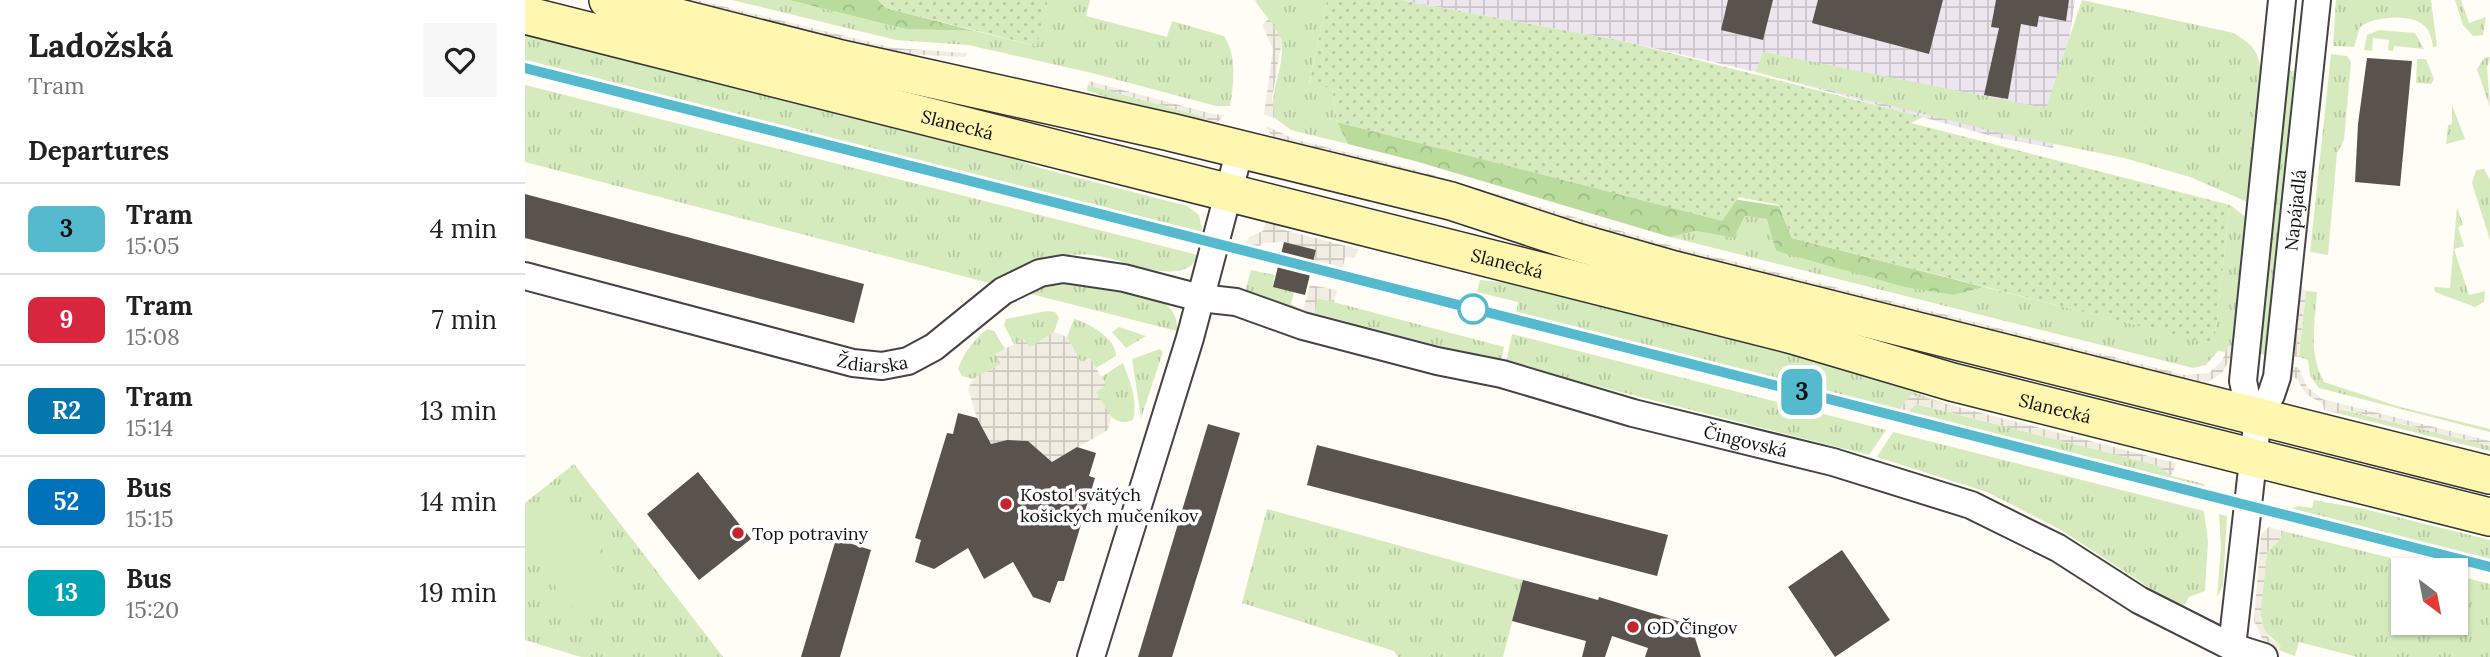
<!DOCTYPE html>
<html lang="en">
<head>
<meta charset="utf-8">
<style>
  :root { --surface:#fff; --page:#f6f6f6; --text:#222; --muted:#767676; --line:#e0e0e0 }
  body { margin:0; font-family:Lora,serif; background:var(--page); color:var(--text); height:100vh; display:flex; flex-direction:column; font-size:26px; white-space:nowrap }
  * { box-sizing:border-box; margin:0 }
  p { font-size:23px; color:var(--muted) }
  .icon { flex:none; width:38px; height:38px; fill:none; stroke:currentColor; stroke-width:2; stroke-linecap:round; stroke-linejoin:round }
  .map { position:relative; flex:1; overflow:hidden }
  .sheet { display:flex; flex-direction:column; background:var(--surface); width:525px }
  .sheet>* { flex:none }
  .badge { padding:0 14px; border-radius:10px; font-size:24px; line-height:46px }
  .needle { width:46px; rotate:148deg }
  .tools { position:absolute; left:1866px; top:558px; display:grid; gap:14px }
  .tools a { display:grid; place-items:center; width:77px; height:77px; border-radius:0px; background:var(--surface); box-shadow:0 2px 5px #0004; font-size:35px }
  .map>.badge { position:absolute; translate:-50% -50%; box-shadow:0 0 0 4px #fff }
  h2 { padding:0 28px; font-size:26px; line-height:63px }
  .round { display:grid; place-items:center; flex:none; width:74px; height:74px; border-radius:0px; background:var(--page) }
  .headline { display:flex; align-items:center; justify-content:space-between; height:119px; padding:0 28px }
  h1 { font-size:33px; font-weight:700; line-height:52px }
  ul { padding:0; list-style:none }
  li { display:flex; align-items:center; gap:21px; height:91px; padding:0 28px; border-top:2px solid var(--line) }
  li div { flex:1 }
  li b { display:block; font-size:26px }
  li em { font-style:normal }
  li .badge { min-width:77px; font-weight:700; text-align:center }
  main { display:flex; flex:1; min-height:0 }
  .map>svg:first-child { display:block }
  .industrial { fill:url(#industrial-grid) }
  .grass { fill:url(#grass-tufts) }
  .forest { fill:url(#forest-crowns) }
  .park { fill:#d5ebbd }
  .garden { fill:url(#garden-dots) }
  .plaza { fill:url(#plaza-grid) }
  .building { fill:#5a524d }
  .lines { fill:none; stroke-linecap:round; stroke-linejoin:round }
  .minor-casing { stroke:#444; stroke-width:30 }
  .secondary-casing { stroke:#333; stroke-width:40 }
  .minor { stroke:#fff; stroke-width:26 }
  .secondary { stroke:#fff6b0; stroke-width:37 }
  .line-casing { stroke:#fff; stroke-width:16 }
  .line { stroke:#55bace; stroke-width:10 }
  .stop-dot { fill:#fff; stroke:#55bace; stroke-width:3.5 }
  .poi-dot { fill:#c4262e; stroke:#fff; stroke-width:2.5 }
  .labels { text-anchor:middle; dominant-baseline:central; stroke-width:7; stroke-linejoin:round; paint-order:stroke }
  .street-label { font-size:18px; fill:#111; stroke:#fff }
  .poi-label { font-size:18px; fill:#111; stroke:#fff; text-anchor:start }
</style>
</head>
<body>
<main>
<section class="sheet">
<div class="headline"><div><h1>Ladožská</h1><p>Tram</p></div><a class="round"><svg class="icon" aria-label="heart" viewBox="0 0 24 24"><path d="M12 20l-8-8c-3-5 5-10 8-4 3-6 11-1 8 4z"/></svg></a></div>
<h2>Departures</h2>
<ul>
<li><span class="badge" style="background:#55bace;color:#111">3</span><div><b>Tram</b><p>15:05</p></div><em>4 min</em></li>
<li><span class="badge" style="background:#d7263d;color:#fff">9</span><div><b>Tram</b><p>15:08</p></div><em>7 min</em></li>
<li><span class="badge" style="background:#0377ae;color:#fff">R2</span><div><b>Tram</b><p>15:14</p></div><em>13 min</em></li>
<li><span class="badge" style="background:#0072bc;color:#fff">52</span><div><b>Bus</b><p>15:15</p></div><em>14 min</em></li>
<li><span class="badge" style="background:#00a3b4;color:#fff">13</span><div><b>Bus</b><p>15:20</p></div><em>19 min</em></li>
</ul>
</section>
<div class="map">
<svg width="1965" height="657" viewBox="0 0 1965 657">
  <defs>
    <pattern id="industrial-grid" width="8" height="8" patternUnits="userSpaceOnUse" patternTransform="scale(1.75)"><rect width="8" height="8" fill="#eee6ef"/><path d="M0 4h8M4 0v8" fill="none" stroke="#cbc4cc"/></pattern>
    <pattern id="grass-tufts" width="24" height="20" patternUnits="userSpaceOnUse" patternTransform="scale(1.75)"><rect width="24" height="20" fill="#d5ebbd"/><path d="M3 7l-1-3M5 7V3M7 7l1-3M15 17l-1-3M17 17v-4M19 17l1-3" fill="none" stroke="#b6c8a1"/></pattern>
    <pattern id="forest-crowns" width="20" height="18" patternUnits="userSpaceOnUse" patternTransform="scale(1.75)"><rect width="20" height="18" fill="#b9dc9c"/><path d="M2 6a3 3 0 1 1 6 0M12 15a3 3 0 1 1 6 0" fill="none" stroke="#9ebc85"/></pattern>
    <pattern id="garden-dots" width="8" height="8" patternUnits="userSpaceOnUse" patternTransform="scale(1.75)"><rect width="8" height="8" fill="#d5ebbd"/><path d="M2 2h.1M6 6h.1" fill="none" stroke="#b6c8a1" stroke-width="1.8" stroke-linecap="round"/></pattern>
    <pattern id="plaza-grid" width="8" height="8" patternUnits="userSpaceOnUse" patternTransform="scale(1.75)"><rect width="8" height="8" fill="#f1ede2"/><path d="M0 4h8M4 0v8" fill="none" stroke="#cecac1"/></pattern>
  </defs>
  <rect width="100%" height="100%" fill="#fffdf5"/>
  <path class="industrial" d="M875,0H1550L1528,148L1474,138L1231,72L1098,41Z"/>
  <path class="grass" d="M207,0H264L380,29L450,31L511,46L523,0H565L561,16L642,37L647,21L699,36C712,56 709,82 705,106H691L567,73L443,45L371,40Z
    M730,0H802L784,84L807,88L812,122L823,144L766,130L750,118C742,92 761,67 756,42C752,26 738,14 730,0Z
    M1557,0L1709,33C1718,39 1728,45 1732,55C1745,86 1728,168 1725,203L1665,177L1599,158L1479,134L1231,72L1238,52L1521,108Z
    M1811,0H1906L1912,46L1908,47C1907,41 1906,35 1903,30C1891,12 1850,16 1835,27L1829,47L1808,46Z
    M1930,0H1936L1944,23L1961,17L1958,35L1948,36L1938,25Z
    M0,28L411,131L515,168L662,206L674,215L678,234L0,62Z
    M1854,30L1890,33L1899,49L1869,46L1868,51L1863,50L1864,40L1848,38L1847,51L1839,50L1842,35Z
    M1806,54L1822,56L1826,62L1819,140L1812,153L1803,255L1785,252Z
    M1965,57L1962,68L1965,107L1952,69L1959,58Z
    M1892,59H1901L1909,79L1906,84L1891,83Z
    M1758,70L1769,71L1743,355L1733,354Z
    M0,85L673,255C662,288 602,262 579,257C568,254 553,254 542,255C512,256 491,266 468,284L0,162Z
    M563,85L676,116L690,124L615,110L562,90Z
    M1927,105L1940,139L1921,144L1923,125L1927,124Z
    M1959,169L1965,180V240L1947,183L1951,170Z
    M1705,205L1722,218L1710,346L1702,352L1693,351L1681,365L1668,368L1145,237L1171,231L1209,238L1220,216L1243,219L1251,251L1429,295L1459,287L1689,344Z
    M1932,207L1938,225L1933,227L1939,246L1929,249L1944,295L1960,291L1959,302L1950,307L1910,292L1909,287L1925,288Z
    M726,270L750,275L747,286L769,292L766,304L778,310L720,292Z
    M556,279C586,286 657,290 652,331L498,292L502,288Z
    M955,280L1033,288L1264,347L1424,405L1386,395L1373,411L991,314L993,302L952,292Z
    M1781,291L1792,292C1790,322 1783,354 1799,382L1872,406L1965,429V432L1794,388L1785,376L1783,360L1774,357Z
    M793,298L979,347L976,362L789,313Z
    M522,311L530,312L534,318L529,332L504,348L499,339L489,344L479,325L481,319Z
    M549,319C564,323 592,339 591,356L571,368L565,358L556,363L542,337Z
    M594,327L621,336L601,348L587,332Z
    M462,329L469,331L480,349L471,354L476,364L448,379L437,376L433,369C439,352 448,341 462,329Z
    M987,334L1361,430L1344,455L981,363Z
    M635,349L638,352L616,418L607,359Z
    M598,363C605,381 613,400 608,420C587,429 579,406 570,392L581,385L576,377Z
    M1391,404L1636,466L1647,476L1679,484L1681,489L1381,413Z
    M1815,409L1965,446V451L1812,413Z
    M1368,432L1679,511L1683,541L1680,591L1664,597L1657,609L1536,530L1462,492L1352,457Z
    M49,464L198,657H56L0,640V503Z
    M1789,500L1839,509L1965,540V561L1764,510L1773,506L1787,508Z
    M742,509L998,580L978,657H873L869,651L717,603Z
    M1694,514L1702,516L1698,585L1692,598L1696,547Z
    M1758,531L1914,570H1878V623H1930V575L1965,584V657H1832L1774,642L1770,656L1754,650L1755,645L1739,631L1735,613L1742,552L1756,538Z"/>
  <path class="forest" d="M264,0H353L361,8L450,31L380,29Z
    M812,122L982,165L1254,206L1267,238L1459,287L1429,295L1380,287L1251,251L1242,219L1220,216L1209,238L1171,231L1145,237L890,161L823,144Z"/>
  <path class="park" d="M34,499L100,584L56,619L0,547V525Z"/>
  <path class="garden" d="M353,0H523L512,46L361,8Z
    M802,0H875L1098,41L1398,117L1386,123L1705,205L1689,345L1267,238L1254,205L1214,197L1197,221L812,122L807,88L784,85Z"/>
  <path class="plaza" d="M154,0H172L369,48L441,53L440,57L378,54Z
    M744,19L757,40L747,98L750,118L739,115L748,49L737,25Z
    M564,81L688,114L700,115L690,124L676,116L563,85Z
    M741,126L769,139L888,169L1143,245L1660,375L1684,373L1697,361L1703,346H1710L1709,352L1697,373L1681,383L1669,386L1142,250L989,204L748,139Z
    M741,221L755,224V229L833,249L830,258L820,257L817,271L788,264L791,250L759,242L738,243L733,247L721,244L724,237L738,231Z
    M785,285L812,290L809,302L793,298L789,313L778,310Z
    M1774,285L1781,291L1774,357L1767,356Z
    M529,332L542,337L556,362L565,358L581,385L571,392L586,417L583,430L527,462L503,441L482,440L466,444L452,418L443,389L448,379L476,364L470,354L499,339L505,347Z
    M1766,366L1774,368L1782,387L1797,399L1965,441V446L1818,409L1812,413L1799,410L1798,404L1781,394L1771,378L1767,377Z
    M1386,395L1651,463L1647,476L1631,465L1392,404L1381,413L1373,411Z
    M1744,527L1758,531L1756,538L1742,552L1735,619L1743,637L1756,645L1754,650L1738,641L1729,621L1736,534Z"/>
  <path class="building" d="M1203,0H1248L1238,40L1196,30Z
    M1293,0H1418L1404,54L1287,23Z
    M1471,0H1544L1541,21L1514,16L1512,27L1496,24L1483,99L1459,95L1474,28L1466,27Z
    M1842,58L1887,61L1875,186L1830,182L1833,124Z
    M0,194L339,284L329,323L0,238Z
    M759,242L791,250L780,295L748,287Z
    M433,413L452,418L466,444L482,440L503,441L527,462L552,447L571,453L564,476L570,478L539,581H533L525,603L508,597L488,562L459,579L443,548L409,569L390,562L396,540L390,538L422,433L428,434Z
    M683,424L715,433L687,528L647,657H613Z
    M792,445L1143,535L1132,576L782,485Z
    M173,472L226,539L174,580L122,514Z
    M311,539L346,550L315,657H276Z
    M1317,550L1365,620L1310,657L1263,587Z
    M998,580L1073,600L1074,597L1166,625L1176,657H1120L1123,648L1087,636L1080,657H1057L1061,641L987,621Z"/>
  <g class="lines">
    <defs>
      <g id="minor">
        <path id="s1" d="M0,276L328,363L357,366L383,361L409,347L478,291L515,273L538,269L599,278L675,298L711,302L778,326L912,361L977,374L1108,413L1308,462L1446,505L1533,548L1614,600L1707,647L1739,657"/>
        <path d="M1733,416L1722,400L1718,381L1757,0"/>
        <path id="s2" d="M1707,647L1733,416L1746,395L1752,377L1792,0"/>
        <path d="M566,657L665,338L715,149"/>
      </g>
      <g id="secondary">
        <path d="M83,0L312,58L645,132L926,201L1051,242L1149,270L1965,475"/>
        <path id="s3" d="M0,15L1268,335L1427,382L1965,517"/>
      </g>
    </defs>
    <use href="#minor" class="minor-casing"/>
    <use href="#secondary" class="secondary-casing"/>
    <use href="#minor" class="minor"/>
    <use href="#secondary" class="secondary"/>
  </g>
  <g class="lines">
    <defs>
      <path id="line" d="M0,68L1965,567"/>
    </defs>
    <use href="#line" class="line-casing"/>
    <use href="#line" class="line"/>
  </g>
  <circle class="stop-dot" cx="948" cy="309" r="14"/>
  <g class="poi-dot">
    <circle cx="481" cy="504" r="7"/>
    <circle cx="213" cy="533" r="7"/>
    <circle cx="1108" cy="627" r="7"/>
  </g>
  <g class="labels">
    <g class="street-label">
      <text stroke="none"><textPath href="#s3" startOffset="446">Slanecká</textPath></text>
      <text stroke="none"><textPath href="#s2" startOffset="444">Napájadlá</textPath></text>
      <text stroke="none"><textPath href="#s3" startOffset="1013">Slanecká</textPath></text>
      <text stroke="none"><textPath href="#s1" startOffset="359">Ždiarska</textPath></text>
      <text stroke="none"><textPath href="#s3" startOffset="1580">Slanecká</textPath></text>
      <text stroke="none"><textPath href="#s1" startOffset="1283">Čingovská</textPath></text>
    </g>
    <g class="poi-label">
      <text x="495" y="494">Kostol svätých<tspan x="495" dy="21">košických mučeníkov</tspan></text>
      <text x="227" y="533">Top potraviny</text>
      <text x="1122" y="627">OD Čingov</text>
    </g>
  </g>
</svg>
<div class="tools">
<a><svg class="needle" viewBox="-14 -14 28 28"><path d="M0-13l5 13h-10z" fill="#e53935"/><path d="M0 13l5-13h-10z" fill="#767676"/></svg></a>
</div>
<b class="badge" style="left:1277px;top:392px;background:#55bace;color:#111">3</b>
</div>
</main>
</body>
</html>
